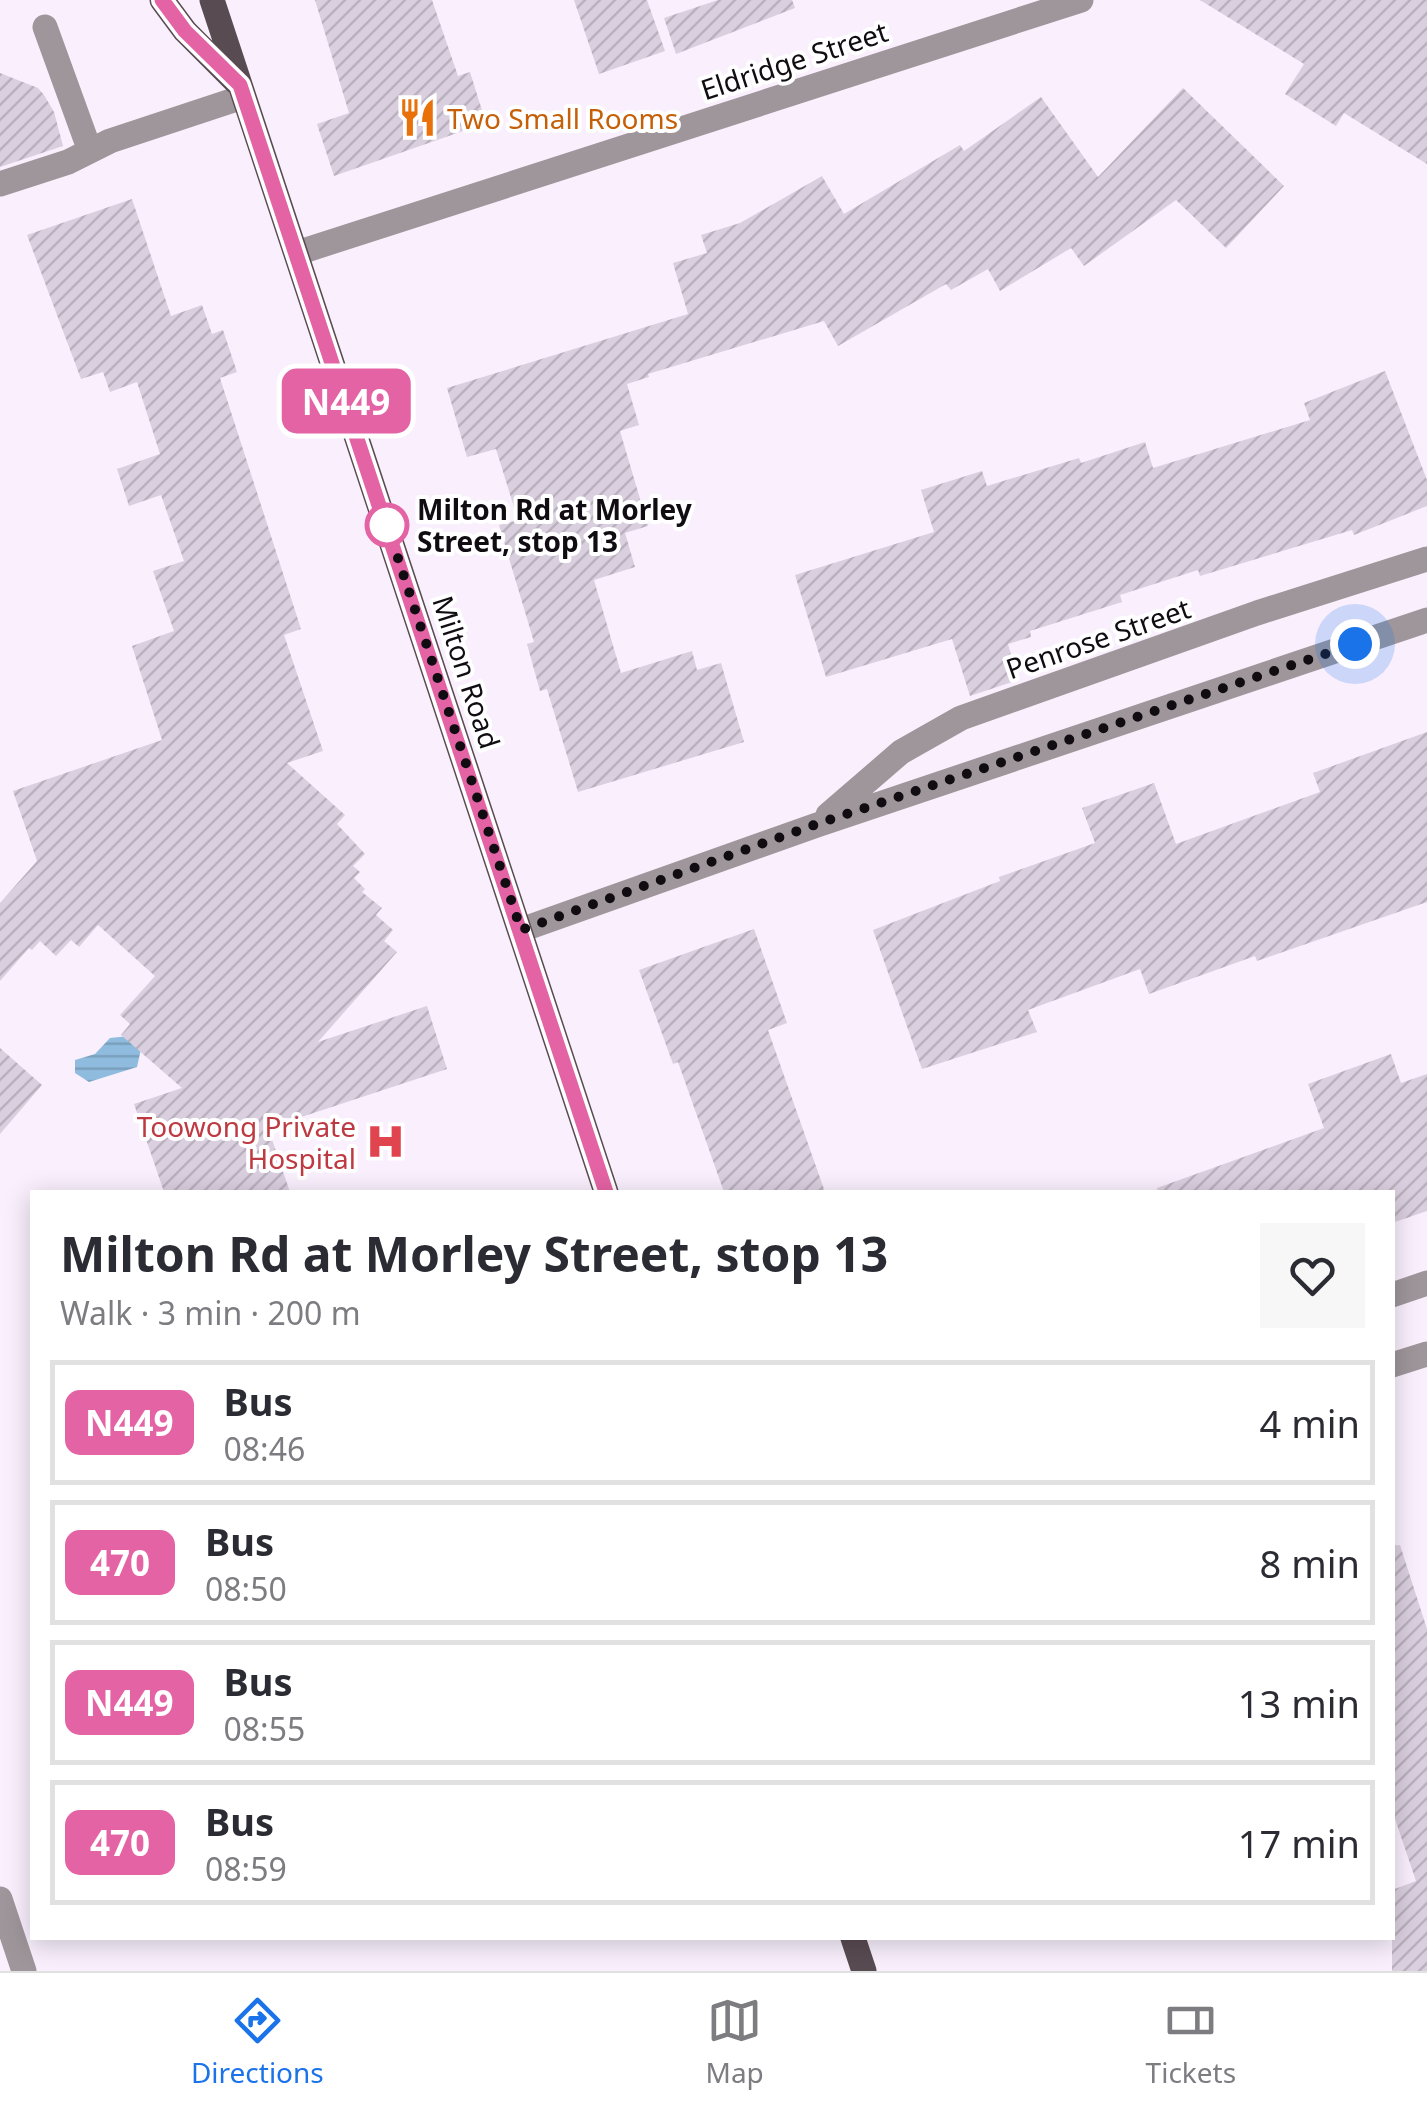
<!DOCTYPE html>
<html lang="en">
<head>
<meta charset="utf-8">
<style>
  :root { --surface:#fff; --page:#f7f7f7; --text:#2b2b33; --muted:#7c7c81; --line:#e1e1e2; --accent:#1a73e8 }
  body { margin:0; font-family:"Noto Sans",sans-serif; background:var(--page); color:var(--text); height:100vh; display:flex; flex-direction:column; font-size:38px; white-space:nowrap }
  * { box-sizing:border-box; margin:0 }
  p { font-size:32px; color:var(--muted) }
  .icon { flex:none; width:55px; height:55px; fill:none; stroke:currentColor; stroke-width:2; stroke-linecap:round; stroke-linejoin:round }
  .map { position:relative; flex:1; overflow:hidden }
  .sheet { position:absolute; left:30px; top:1190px; width:1365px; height:750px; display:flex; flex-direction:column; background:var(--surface); border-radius:0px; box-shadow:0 5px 25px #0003 }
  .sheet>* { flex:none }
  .badge { padding:0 20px; border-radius:15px; font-size:35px; line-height:65px }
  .you { position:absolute; width:50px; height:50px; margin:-25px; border:8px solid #fff; border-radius:50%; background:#1a73e8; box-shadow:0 0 0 15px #1a73e833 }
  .map>.badge { position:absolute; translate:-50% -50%; box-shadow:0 0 0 5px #fff }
  .round { display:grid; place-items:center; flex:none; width:105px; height:105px; border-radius:0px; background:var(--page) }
  .head { display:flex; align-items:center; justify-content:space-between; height:170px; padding:0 30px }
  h1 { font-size:48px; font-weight:700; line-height:75px }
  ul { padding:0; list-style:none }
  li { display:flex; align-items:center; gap:30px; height:125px; margin:0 20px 15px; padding:0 10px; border:5px solid var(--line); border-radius:0px }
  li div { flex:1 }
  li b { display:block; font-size:38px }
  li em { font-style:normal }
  li .badge { min-width:110px; font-weight:700; text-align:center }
  .dock { display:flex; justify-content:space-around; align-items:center; height:140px; border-top:2px solid var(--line); background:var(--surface); font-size:28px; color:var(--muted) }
  .dock a { display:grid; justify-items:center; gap:5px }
  .dock .current { color:var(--accent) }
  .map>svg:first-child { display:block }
  .water { fill:url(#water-rules) }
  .building { fill:url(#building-hatch) }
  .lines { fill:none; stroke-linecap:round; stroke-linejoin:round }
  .minor { stroke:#9e969a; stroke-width:25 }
  .major { stroke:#594b52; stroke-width:25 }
  .line-casing { stroke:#fff; stroke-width:22 }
  .line { stroke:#e463a4; stroke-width:15 }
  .walk { stroke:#100c12; stroke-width:10; stroke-dasharray:0 18 }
  .stop-dot { fill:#fff; stroke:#e463a4; stroke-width:5 }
  .labels { text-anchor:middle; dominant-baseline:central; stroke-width:8; stroke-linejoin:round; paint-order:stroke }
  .street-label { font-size:28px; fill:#100c12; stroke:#fff }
  .food-label { font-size:28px; fill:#c56008; stroke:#fff; text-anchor:start }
  .stop-label { font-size:28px; font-weight:bold; fill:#100c12; stroke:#fff; text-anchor:start }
  .health-label { font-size:28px; fill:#be3a42; stroke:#fff; text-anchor:end }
</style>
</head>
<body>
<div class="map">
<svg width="1427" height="1971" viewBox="0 0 1427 1971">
  <defs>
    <pattern id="water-rules" width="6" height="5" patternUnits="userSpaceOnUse" patternTransform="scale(2.5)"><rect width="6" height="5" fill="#8fbcde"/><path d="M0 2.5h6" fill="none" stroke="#7aa0bd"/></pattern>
    <pattern id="building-hatch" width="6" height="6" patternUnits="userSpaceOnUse" patternTransform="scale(2.5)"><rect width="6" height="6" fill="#dacfdf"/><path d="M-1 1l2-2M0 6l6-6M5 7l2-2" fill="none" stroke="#bab1be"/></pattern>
  </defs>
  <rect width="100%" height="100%" fill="#f9effd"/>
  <path class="water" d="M129,1036L141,1049L137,1067L89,1082L75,1073V1060L95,1054L110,1038Z"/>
  <path class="building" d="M315,0H432L458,76L470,72L486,123L334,176L317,124L349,113Z
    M574,0H647L665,51L599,74Z
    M718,0H792L795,8L676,54L664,18Z
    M1200,0H1427V164L1344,113L1336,126L1285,94L1304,64Z
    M0,73L38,88L44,95L54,112L63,146L0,167Z
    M1183,88L1284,186L1226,248L1176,200L1084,266L1071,248L1000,291L988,269L951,290L946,284L838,346L824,321L648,374L649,377L627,384L639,425L620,431L648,526L625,533L635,567L594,580L621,673L692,651L697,670L721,663L744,742L578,792L547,689L540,691L527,644L534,642L499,525L518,520L496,449L467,457L447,388L688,314L673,263L707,253L701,235L740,223L822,176L844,214L960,145L964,151L1041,97L1098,177Z
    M132,199L171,316L202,305L212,334L223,330L237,372L220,378L301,629L284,635L323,751L287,763L345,815L337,824L365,854L353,866L360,872L354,878L365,889L362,892L382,908L376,915L393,930L384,941L397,952L318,1042L427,1006L447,1069L268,1128L290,1192H164L134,1104L182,1088L121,1035L130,1024L120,1015L155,976L98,925L79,947L71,940L56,956L40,941L32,950L29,948L0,981V903L37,861L13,791L162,740L132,646L174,631L153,571L184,561L161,495L129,506L117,469L160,454L137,382L110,392L103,372L81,379L27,235Z
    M1385,371L1427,480V506L1354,535L1352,530L1200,576L1198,570L1120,595L1122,602L1030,631L1031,637L1008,644L1018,680L970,696L952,639L826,677L795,575L934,532L921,490L982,471L987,486L1079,458L1081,463L1145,442L1153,468L1310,420L1304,403Z
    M1427,732V902L1257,961L1255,956L1149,994L1140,969L1028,1010L1037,1032L922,1069L873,930L1000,881L999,877L1095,843L1082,808L1154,783L1176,844L1320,792L1313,773Z
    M754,929L787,1023L768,1030L825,1192H724L678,1062L673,1064L639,970Z
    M0,1048L42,1085L0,1134Z
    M1391,1054L1401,1083L1427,1074V1211L1392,1223V1192H1158L1157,1188L1324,1128L1308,1084Z
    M1400,1545L1427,1629V1971H1392V1890L1416,1881L1392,1810V1546Z"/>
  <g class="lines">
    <path class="minor" d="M45,27L90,151
      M0,184L68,162L110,141L243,97
      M297,253L1081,0
      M828,815L901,752L961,718L1257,613L1427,559
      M521,930L817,825L1427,620
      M1392,1295L1427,1283
      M1392,1365L1427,1354
      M0,1899L24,1971"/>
    <path class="major" d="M162,0L185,31L236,82
      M212,0L606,1192
      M853,1938L864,1971"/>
  </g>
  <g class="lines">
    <defs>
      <path id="line" d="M162,0L185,31L240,85L606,1192"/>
    </defs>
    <use href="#line" class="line-casing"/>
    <use href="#line" class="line"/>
    <path class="walk" d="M387,525L384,516L521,930L817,824L1355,644"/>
  </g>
  <defs>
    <symbol id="restaurant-bare" viewBox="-9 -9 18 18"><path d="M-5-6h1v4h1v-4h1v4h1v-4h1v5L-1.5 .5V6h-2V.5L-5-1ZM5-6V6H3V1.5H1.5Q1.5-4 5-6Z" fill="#e8710a" stroke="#fff" stroke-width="2.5" paint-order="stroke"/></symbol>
    <symbol id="hospital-bare" viewBox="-9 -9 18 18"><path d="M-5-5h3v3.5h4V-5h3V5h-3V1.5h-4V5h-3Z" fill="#e0444e" stroke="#fff" stroke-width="2.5" paint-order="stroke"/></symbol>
  </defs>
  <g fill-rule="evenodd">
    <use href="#restaurant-bare" x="390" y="90" width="55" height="55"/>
    <use href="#hospital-bare" x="358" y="1114" width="55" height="55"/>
  </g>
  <circle class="stop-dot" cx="387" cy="525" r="20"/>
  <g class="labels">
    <g class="street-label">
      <text transform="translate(794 60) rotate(-18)">Eldridge Street</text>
      <text transform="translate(1098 638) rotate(-19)">Penrose Street</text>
      <text transform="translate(467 672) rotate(72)">Milton Road</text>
    </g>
    <g class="food-label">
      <text x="447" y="118">Two Small Rooms</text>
    </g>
    <g class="stop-label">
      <text x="417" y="509">Milton Rd at Morley<tspan x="417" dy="32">Street, stop 13</tspan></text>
    </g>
    <g class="health-label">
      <text x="356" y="1126">Toowong Private<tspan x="356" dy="32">Hospital</tspan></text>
    </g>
  </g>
</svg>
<div class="you" style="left:1355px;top:644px"></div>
<b class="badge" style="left:346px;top:401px;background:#e463a4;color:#fff">N449</b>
<section class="sheet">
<div class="head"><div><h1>Milton Rd at Morley Street, stop 13</h1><p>Walk · 3 min · 200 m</p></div><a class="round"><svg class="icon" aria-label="heart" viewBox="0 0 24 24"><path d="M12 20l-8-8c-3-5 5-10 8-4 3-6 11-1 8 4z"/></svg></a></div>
<ul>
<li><span class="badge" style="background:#e463a4;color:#fff">N449</span><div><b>Bus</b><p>08:46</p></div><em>4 min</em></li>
<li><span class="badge" style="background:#e463a4;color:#fff">470</span><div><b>Bus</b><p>08:50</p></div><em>8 min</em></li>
<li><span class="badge" style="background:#e463a4;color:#fff">N449</span><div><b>Bus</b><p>08:55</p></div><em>13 min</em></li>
<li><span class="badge" style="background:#e463a4;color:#fff">470</span><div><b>Bus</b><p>08:59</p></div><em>17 min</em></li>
</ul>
</section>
</div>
<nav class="dock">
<a class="current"><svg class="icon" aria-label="directions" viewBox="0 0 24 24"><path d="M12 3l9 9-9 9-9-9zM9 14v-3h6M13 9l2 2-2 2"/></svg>Directions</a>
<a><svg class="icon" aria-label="map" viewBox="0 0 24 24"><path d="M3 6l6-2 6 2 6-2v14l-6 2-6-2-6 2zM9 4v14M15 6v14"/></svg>Map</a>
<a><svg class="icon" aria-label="tickets" viewBox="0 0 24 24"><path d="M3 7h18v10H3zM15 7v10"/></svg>Tickets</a>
</nav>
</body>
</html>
